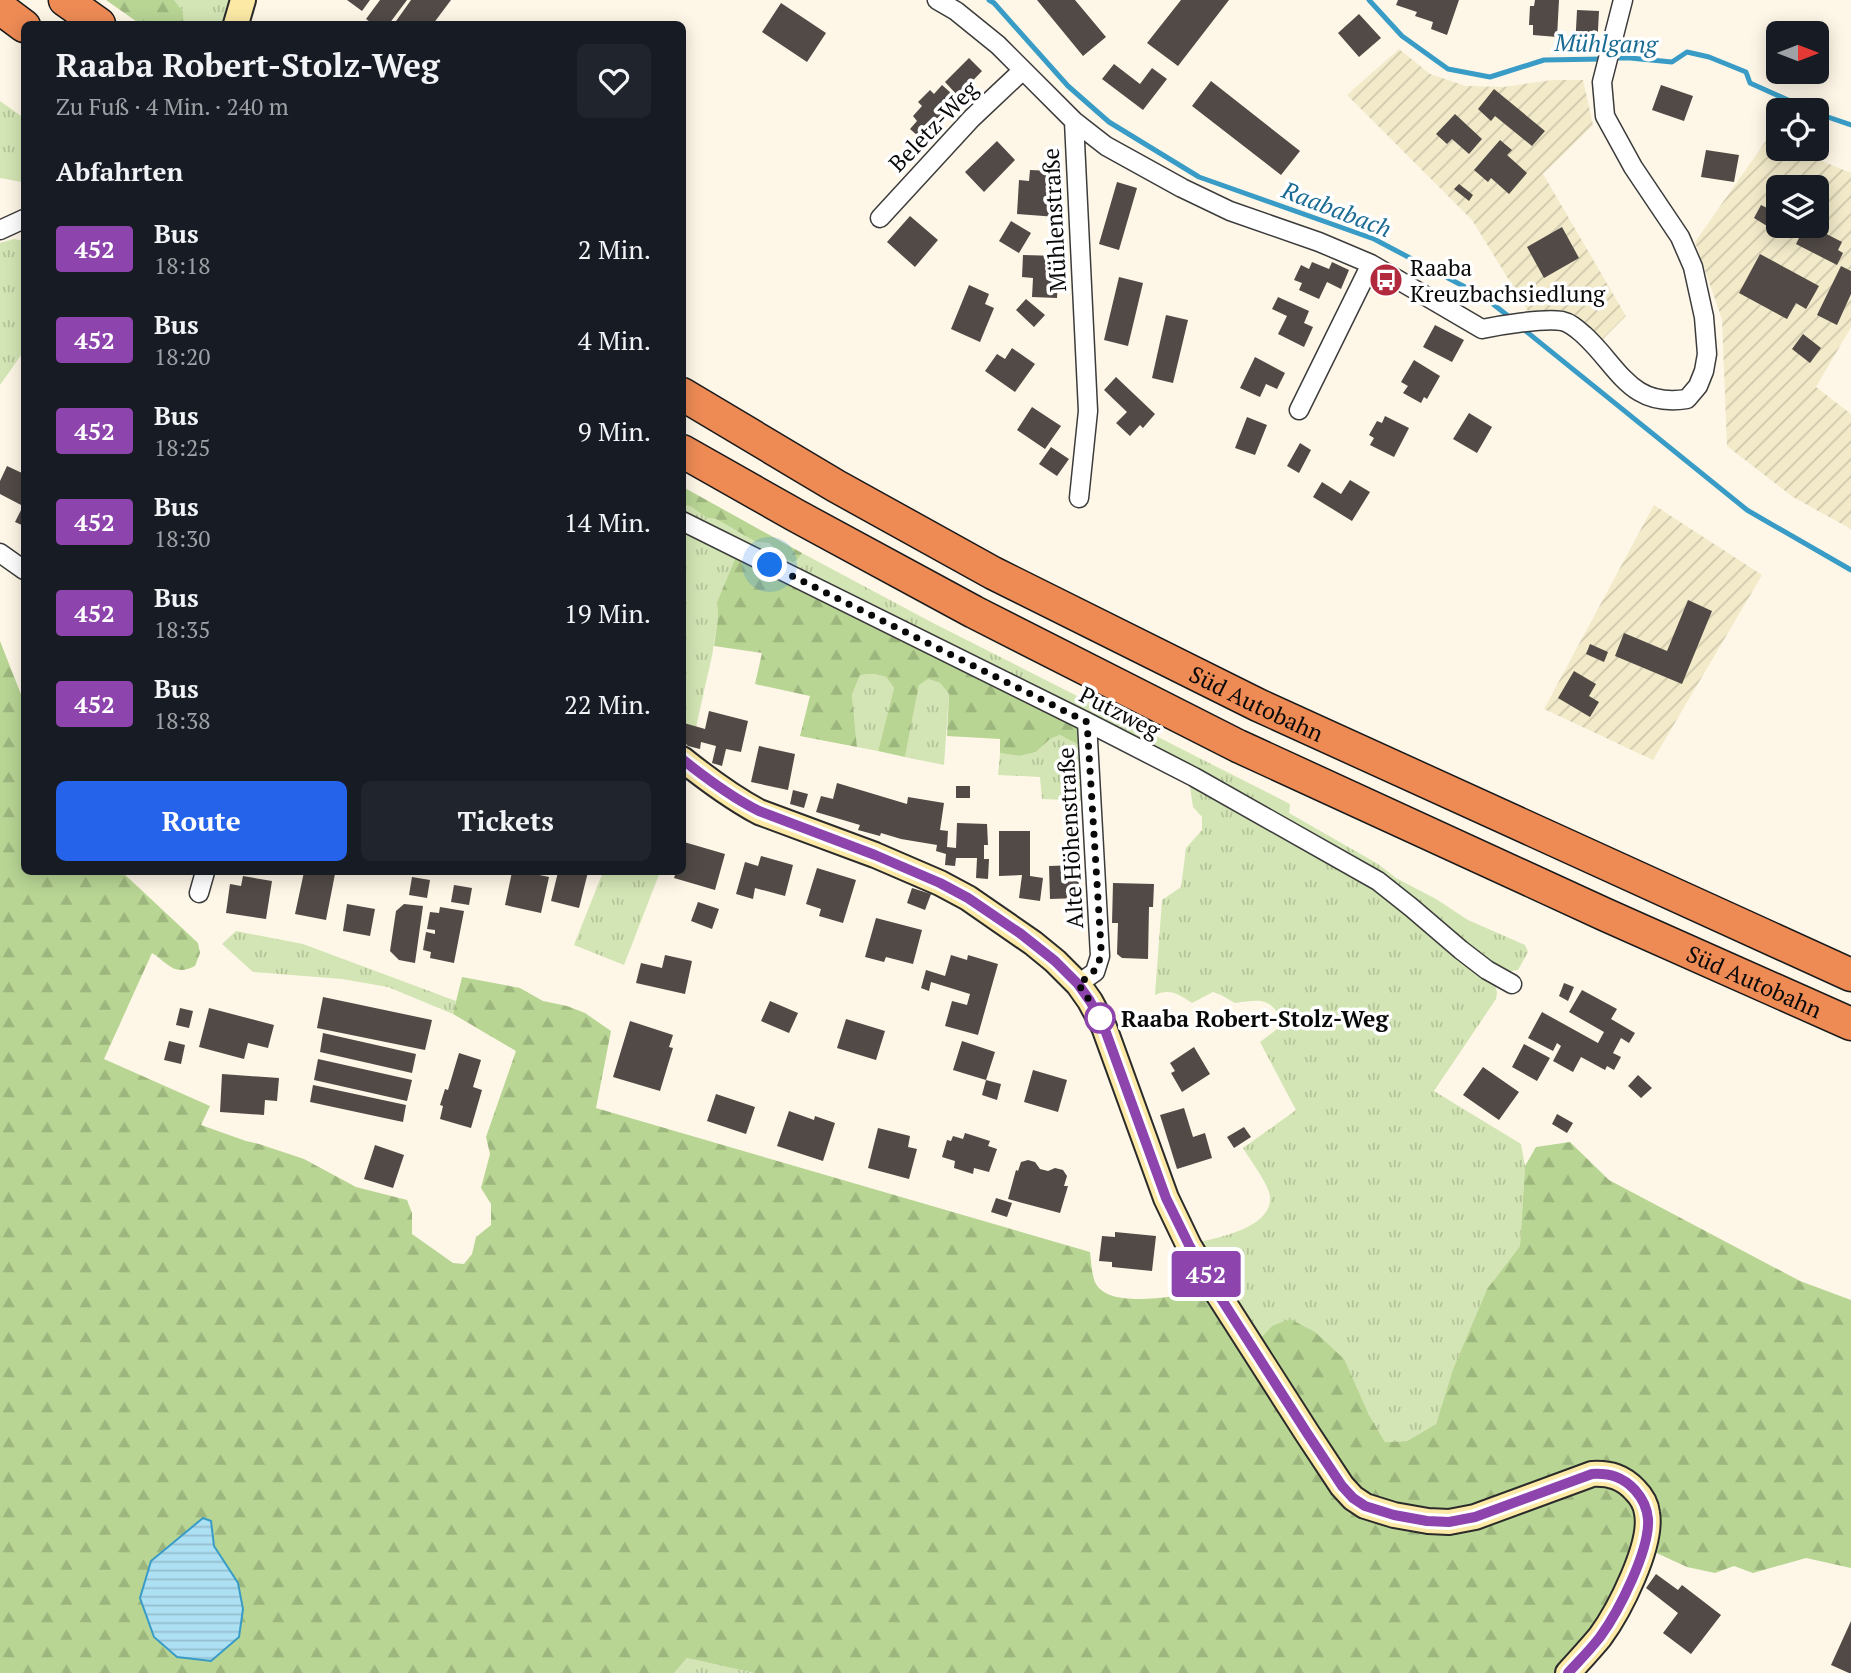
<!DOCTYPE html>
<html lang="de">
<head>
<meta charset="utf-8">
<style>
  :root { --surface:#171b24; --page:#20242c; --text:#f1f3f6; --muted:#9ea1a6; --accent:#2563eb }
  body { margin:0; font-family:"PT Serif",serif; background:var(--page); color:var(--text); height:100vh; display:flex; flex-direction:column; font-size:26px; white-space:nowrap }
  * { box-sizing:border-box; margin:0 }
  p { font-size:23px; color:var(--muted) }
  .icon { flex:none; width:38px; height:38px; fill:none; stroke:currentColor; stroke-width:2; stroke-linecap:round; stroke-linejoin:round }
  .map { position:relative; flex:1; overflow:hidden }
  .side { position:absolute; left:21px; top:21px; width:665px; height:854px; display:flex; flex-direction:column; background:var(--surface); border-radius:10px; box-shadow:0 4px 18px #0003 }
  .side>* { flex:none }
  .badge { padding:0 14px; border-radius:5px; font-size:24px; line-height:46px }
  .needle { width:46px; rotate:90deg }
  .controls { position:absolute; left:1766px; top:21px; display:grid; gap:14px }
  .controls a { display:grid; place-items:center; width:63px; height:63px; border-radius:10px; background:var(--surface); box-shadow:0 4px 18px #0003; font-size:35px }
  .you { position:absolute; width:35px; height:35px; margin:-18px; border:5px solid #fff; border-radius:50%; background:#1a73e8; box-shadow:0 0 0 10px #1a73e833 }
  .map>.badge { position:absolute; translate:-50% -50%; box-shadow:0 0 0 4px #fff }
  h2 { padding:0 35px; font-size:26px; line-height:63px }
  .round { display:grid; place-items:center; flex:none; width:74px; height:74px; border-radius:10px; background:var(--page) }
  .head { display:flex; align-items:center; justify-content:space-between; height:119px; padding:0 35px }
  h1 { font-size:33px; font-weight:700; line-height:52px }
  .button { display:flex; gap:14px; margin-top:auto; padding:14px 35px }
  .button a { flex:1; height:80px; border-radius:10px; background:var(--accent); color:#fff; font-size:28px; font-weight:700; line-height:80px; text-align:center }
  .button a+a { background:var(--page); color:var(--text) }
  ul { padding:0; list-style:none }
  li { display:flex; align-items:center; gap:21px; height:91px; padding:0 35px }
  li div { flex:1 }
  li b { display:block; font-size:26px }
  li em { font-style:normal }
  li .badge { min-width:77px; font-weight:700; text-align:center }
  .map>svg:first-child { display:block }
  .farmland { fill:url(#farmland-furrows); fill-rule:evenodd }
  .grass { fill:url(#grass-tufts) }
  .forest { fill:url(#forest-firs) }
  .water { fill:url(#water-rules); stroke:#399cc6; stroke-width:2 }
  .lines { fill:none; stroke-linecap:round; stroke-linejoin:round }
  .stream { stroke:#399cc6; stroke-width:5 }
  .building { fill:#514a46 }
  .street-casing { stroke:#3c3c3c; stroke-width:21 }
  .secondary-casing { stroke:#2b2b2b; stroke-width:28 }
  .highway-casing { stroke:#1a1a1a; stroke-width:35 }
  .street { stroke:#fff; stroke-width:18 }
  .secondary { stroke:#fbe9a5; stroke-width:24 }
  .highway { stroke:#ee8b55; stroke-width:32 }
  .line-casing { stroke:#fff; stroke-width:16 }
  .line { stroke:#8e44ad; stroke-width:10 }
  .walk { stroke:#090909; stroke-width:7; stroke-dasharray:0 12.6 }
  .stop-dot { fill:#fff; stroke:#8e44ad; stroke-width:3.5 }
  .labels { text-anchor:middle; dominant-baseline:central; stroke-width:7; stroke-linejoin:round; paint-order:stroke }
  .street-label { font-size:23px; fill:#090909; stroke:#fff }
  .poi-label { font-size:23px; fill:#090909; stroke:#fff; text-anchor:start }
  .stop-label { font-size:23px; font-weight:bold; fill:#090909; stroke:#fff; text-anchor:start }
  .water-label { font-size:24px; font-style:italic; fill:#1a6b94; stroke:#fff }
</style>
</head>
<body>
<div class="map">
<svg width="1851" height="1673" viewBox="0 0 1851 1673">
  <defs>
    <pattern id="farmland-furrows" width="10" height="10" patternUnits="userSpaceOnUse" patternTransform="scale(1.75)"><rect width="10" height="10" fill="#f2eac9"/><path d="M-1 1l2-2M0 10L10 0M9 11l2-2" fill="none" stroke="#cec7ab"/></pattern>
    <pattern id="grass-tufts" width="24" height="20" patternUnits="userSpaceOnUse" patternTransform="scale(1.75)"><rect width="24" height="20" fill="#d3e5b4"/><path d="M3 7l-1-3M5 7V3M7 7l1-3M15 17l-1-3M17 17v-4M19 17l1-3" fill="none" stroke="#b4c399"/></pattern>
    <pattern id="forest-firs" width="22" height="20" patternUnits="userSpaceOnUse" patternTransform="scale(1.75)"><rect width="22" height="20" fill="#b8d594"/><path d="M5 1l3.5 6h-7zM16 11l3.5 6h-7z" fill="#9db67e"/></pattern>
    <pattern id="water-rules" width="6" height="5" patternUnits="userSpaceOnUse" patternTransform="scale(1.75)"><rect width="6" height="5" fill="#aee0f3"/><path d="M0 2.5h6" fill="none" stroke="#94bfcf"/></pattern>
  </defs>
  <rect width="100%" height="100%" fill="#fef7e7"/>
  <path class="farmland" d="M1399,49L1430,74L1466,86L1504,87L1552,80H1583L1593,125L1543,174L1626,316L1600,342L1570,314L1528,311L1472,220L1347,95Z
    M1768,138L1778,142V149H1793L1851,173V327L1816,387L1851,414V529L1793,497L1727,446L1722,319L1695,242ZM1778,187H1816V226H1778Z
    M1654,505L1762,575L1653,760L1544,709Z"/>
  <path class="grass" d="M174,0H231L223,24H184L183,11Z
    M0,101L24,118V168L22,182L0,178Z
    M14,239L24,241V351L0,385V243Z
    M682,505L690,506L707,518L716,519L756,542L769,543L775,551L798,559L802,553L933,623L1290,804L1289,813L1378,864L1396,878L1436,899L1468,920L1525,945L1528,952L1518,970L1505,972L1490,967L1395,888L683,515Z
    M682,527L737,554L717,602L718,618L712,656L696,727L683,723Z
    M874,674L886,677L894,688L878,751L857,747L852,695L860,675Z
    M928,679L940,683L949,694L944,765L905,757L919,684Z
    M1060,735L1086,749L1087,801L1042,799L1040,777L998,775L1000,753L1020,756L1036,752L1050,739Z
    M1189,780L1357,874L1495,983L1497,993L1496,999L1434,1091L1521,1144L1525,1166L1520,1246L1487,1289L1453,1369L1436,1424L1407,1441L1385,1442L1368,1413L1272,1326L1257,1342L1195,1243C1217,1238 1273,1228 1270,1196C1268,1183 1250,1160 1243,1148L1296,1110L1260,1042L1285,1023C1269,998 1264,999 1235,1003L1221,995L1213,992L1192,1003C1179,994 1169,988 1155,995L1162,900L1181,887L1186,848L1202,830V817L1193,807Z
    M603,872H660L624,965L574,945Z
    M236,931L303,944L456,1001L453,1014L388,987L342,979L253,972L222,944Z
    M687,1658L754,1673H674Z"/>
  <path class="forest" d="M106,0H174L183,11L184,24H140Z
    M683,487L802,553L798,559L793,562C783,559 776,551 769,543L756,542L716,519L707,518L690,506L683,505Z
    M737,554L1085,727L1086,749L1060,735L1050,739L1036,752L1020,756L1000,753V739L947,736L949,694L940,683L928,679L919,685L905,757L878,751L894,688L886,677L874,674L860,675L852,695L857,747L800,736L810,696L755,684L762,653L714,646L718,618L717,602Z
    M0,641L24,702V872H122L198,943L200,953L195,966C174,977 168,963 152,953L104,1059L210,1106L201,1125L246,1141L259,1144L304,1159L356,1187L407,1200L412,1213V1234L453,1263L464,1264L472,1254L476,1237L491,1225V1204L481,1188L490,1154L486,1137L516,1051L453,1014L462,977L520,988L543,1001L567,1006L585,1013L611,1031L596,1108L1090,1252C1091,1260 1092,1278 1096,1284C1111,1310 1177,1295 1202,1292L1274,1399L1391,1525L1602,1483L1626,1495L1638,1514L1634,1545L1603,1615L1574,1653L1554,1673H754L687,1658L674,1673H0Z
    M1570,1142L1609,1180L1800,1281L1851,1300V1568L1806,1558L1753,1573L1734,1566L1715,1573L1687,1567L1650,1550L1630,1476L1486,1506L1428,1515L1357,1493L1257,1342L1272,1326L1290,1319L1315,1332L1344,1359L1368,1413L1385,1442L1407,1441L1436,1424L1453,1369L1487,1289L1520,1246L1525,1166L1536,1147Z"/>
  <path class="water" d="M203,1518L211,1521L214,1546L238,1583L243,1609L239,1637L211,1661L177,1657L154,1637L140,1598L151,1561Z"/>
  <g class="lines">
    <path class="stream" d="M989,0L994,3L1068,86L1109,122L1199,177L1374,239L1484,297L1512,319
      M1369,0L1402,36L1448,69L1490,77L1544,60L1603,59
      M1613,58H1630L1672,62L1687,52L1709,57L1746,72L1750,83L1810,110
      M1816,113L1851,125
      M1522,328L1747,510L1851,570"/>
  </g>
  <path class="building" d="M347,0H370L362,11Z
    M380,0H407L389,24H373L366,19Z
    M411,0H451L433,24H394Z
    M1037,0H1075L1106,37L1083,56Z
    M1181,0H1229L1178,66L1147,43Z
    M1398,0H1459L1447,35L1431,29L1433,22L1415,16L1417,12L1396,5Z
    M1535,0H1559L1557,37L1533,35V25H1529L1530,6H1534Z
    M781,3L826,33L807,62L762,32Z
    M1577,10L1599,11L1597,49L1575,48Z
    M1359,14L1381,38L1359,57L1338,33Z
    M969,58L982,71L958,96L945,82Z
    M1114,64L1140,84L1152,68L1167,79L1143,110L1102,79Z
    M1211,81L1300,151L1281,175L1192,106Z
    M942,85L961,102L932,134L926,128L918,136L910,129L917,121L913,116L922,106L918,102L930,90L934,94Z
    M1661,85L1693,96L1684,121L1652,110Z
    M1494,89L1545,131L1532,146L1495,116L1491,121L1478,109Z
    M1455,114L1482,139L1469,154L1452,139L1447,144L1436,134Z
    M1500,140L1512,150L1507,155L1527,173L1509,194L1491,178L1488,182L1474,170Z
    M997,141L1015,160L984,192L965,172Z
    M1706,150L1739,155L1734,182L1701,177Z
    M1030,170L1052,171L1051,183L1060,184L1057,217L1017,214L1019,180L1029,181Z
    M1117,182L1137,188L1119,250L1099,244Z
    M1459,184L1473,195L1469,201L1454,189Z
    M1761,205L1775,212L1767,226L1754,218Z
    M910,216L938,240L915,267L887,242Z
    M1011,221L1031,233L1019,253L999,241Z
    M1805,226H1811L1842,242L1838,250L1843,253L1837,265L1796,244Z
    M1562,227L1579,258L1544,278L1527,247Z
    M1760,254L1819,286L1806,309L1796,303L1787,319L1739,293Z
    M1023,255L1059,256L1057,298L1032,297L1033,278L1022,277Z
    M1312,262L1329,269L1332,262L1349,270L1341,289L1327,282L1319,299L1299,290L1302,283L1294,280L1301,265L1309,269Z
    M1841,266L1851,271V294L1837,325L1817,315Z
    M1119,277L1143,283L1128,346L1104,340Z
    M969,285L989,294L985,304L994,308L980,342L951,329Z
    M1278,297L1309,311L1304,323L1313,327L1304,347L1278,334L1287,316L1272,309Z
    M1026,299L1045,315L1034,327L1016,310Z
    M1166,315L1188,320L1173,383L1152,378Z
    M1435,325L1464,340L1452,362L1423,347Z
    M1803,334L1821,348L1810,363L1792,349Z
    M1012,348L1035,364L1015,392L985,371L997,354L1005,359Z
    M1255,357L1285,373L1277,389L1266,384L1260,397L1240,388Z
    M1414,360L1440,376L1427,399L1424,397L1421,403L1403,393L1408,386L1401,382Z
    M1116,377L1155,414L1143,428L1140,425L1130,436L1116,423L1127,412L1104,390Z
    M1032,407L1061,426L1045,449L1017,430Z
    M1469,413L1492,427L1477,453L1453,439Z
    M1385,416L1409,428L1394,457L1370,445L1374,438L1369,435L1377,421L1382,423Z
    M1247,417L1267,425L1255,455L1235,448Z
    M1300,443L1311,450L1299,473L1287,466Z
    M1051,447L1069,459L1057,476L1039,464Z
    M7,466L22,473L24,467V526L15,522L23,506L0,494V481Z
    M1350,480L1370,492L1352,521L1313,497L1322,482L1341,494Z
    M1688,600L1712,611L1682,684L1615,656L1624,633L1667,651Z
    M1590,644L1608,652L1604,662L1586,654Z
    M1574,671L1596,684L1589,696L1599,702L1590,717L1558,698Z
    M709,711L748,721L741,752L726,749L722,766L712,763L716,746L701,742L700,749L688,746L682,740L684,723L705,729Z
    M759,746L795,754L788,790L751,782Z
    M837,783L907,804L908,797L944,803L940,830L948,831L947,847L956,848L957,823L987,824L988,845H984V859H989L988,879L976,878L977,858H956L955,866L945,865L946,854L936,851L937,845L901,839L881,833L880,836L858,830L860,825L816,812L821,796L833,799Z
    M956,786H970V798H956Z
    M793,790L808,794L804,808L790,804Z
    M999,831H1030V876L1043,878L1040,901L1019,898L1022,875L999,876Z
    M684,842L725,854L715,890L674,878L676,872H682Z
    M761,856L793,865L785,896L755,888L753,899L736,894L745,862L758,866Z
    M1078,865L1080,898L1050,899L1049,866Z
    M817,868L856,880L843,923L819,916L821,909L806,904Z
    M304,872H338V875L335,874L326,920L295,914Z
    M512,872H525L549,877L541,913L505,905Z
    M558,872H588L579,908L551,901Z
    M243,876L272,881L266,919L226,913L230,884L241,886Z
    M412,877L430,880L427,898L409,895Z
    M1113,883L1154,884L1153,907H1149L1148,959L1122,958L1117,954L1118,923H1112Z
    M454,885L472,888L469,905L451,902Z
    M912,888L931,894L925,910L907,903Z
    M698,902L719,909L712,929L691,921Z
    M347,904L375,909L370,936L343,931Z
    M404,904L423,906L415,963L399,960L390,951L396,911Z
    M440,907L464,911L454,963L430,958L431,952L423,950L426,932L435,934V930L427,929L430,912L439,913Z
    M876,918L922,930L913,964L886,957L884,962L865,957Z
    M665,955L692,961L685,994L636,983L641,963L662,968Z
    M951,955L967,960L968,955L998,964L978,1035L945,1026L952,1001L967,1005L970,994L931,982L929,991L921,988L926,970L945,976Z
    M1564,983L1574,987L1568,1001L1559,996Z
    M1582,990L1617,1009L1611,1019L1635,1033L1629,1043L1621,1038L1613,1053L1621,1057L1614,1070L1607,1066L1605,1070L1581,1057L1573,1072L1553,1061L1561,1046L1557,1043L1553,1051L1528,1038L1542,1012L1598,1043L1604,1032L1569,1012Z
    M323,997L432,1020L425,1050L317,1028Z
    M770,1001L798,1013L789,1033L761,1021Z
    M180,1008L193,1011L189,1028L176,1025Z
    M209,1008L274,1025L268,1048L248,1043L244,1059L199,1047Z
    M846,1019L885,1031L876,1060L837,1048Z
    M630,1021L673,1035L669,1047L673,1048L660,1091L613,1077Z
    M323,1033L416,1054L412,1073L320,1052Z
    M169,1041L185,1045L181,1064L164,1060Z
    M962,1041L995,1052L986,1080L1001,1084L997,1100L982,1095L986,1080L953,1070Z
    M1524,1044L1550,1058L1537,1081L1512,1067Z
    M1194,1047L1210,1074L1182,1092L1171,1073L1175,1071L1170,1063Z
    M459,1053L481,1060L473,1087L482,1090L471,1128L440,1119L443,1106L440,1105L445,1089L448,1090Z
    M318,1059L412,1080L407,1101L314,1080Z
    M1483,1067L1519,1092L1499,1120L1463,1095Z
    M1033,1070L1067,1080L1058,1112L1024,1102Z
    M222,1074L279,1078L277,1101L265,1100L264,1115L220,1112Z
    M1638,1075L1652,1088L1641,1098L1628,1086Z
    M313,1085L406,1105L403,1122L310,1102Z
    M716,1094L755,1107L746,1134L707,1121Z
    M1184,1108L1193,1137L1205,1133L1212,1158L1177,1169L1160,1115Z
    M789,1111L814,1120L815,1116L835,1123L823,1161L777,1146Z
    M1557,1114L1573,1123L1567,1133L1552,1124Z
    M1244,1127L1251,1137L1234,1148L1227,1137Z
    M878,1128L910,1136L908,1147L917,1149L909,1179L868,1168Z
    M965,1133L990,1141L988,1146L997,1149L989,1172L974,1168L973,1174L954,1168L955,1161L942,1157L947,1140L951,1141L953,1136L963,1139Z
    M375,1145L404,1155L393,1188L364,1179Z
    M1028,1160L1035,1162L1040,1169L1048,1171L1055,1168L1063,1170L1067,1176L1064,1186H1068L1060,1213L1008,1199L1016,1170L1018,1171L1021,1162Z
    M996,1198L1012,1203L1007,1217L991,1212Z
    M1115,1232L1156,1236L1152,1271L1112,1267V1262L1099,1261L1102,1236L1115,1237Z
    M1656,1574L1678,1590L1682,1585L1721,1615L1691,1654L1663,1633L1678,1613L1646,1588Z
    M1851,1621V1673H1849L1831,1665Z"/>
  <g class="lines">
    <defs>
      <path id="street" d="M937,0L956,11L998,45L1074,121L1106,146L1182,188L1230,211L1319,242L1371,264L1482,329C1501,325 1544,318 1562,321C1571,323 1577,329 1584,335C1619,367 1630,408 1687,399L1698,386L1704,371L1707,354L1704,317L1693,267L1680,237L1633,167L1605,116L1602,82L1623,0
        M1074,121L1088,411L1079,498
        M880,218L972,118L1023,70
        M0,230L24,219
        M1299,410L1371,264
        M682,521L1087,722L1194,777L1378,881L1412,908L1461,950L1487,970L1512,984
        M0,553L24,570
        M199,893L205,872
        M1078,984L1095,972L1100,956L1087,722"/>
      <path id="secondary" d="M236,24L243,0
        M682,759C707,779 731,797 759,812L875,855L940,883L968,898L1033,943L1055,961L1078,984L1090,1001L1104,1027L1166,1198L1189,1246L1213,1286L1307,1433L1342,1486L1353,1498L1365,1506L1394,1515L1428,1521L1449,1522L1475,1517L1592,1474C1610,1473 1623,1477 1635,1490C1642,1497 1646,1504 1647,1513C1653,1545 1619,1611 1600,1637C1590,1649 1579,1661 1568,1673"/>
      <g id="highway">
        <path d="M65,0L99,24"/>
        <path d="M0,8L24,26"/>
        <path id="s1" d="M682,394L836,486L993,573L1258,705L1851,975"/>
        <path id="s2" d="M682,451L795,515L974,612L1238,746L1606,915L1851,1024"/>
      </g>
    </defs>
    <use href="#street" class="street-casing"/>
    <use href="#secondary" class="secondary-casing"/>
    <use href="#highway" class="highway-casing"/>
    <use href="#street" class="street"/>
    <use href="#secondary" class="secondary"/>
    <use href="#highway" class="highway"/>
  </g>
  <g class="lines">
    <defs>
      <path id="line" d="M682,759C707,779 731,797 759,811L875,855L940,883L968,898L1021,934L1055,961L1078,984L1090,1001L1104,1027L1166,1198L1189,1245L1213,1286L1307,1433L1342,1486L1353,1498L1365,1506L1394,1515L1427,1521L1449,1522L1475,1517L1592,1474C1610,1473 1623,1477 1635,1490C1643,1499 1647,1507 1648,1519C1650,1550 1619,1611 1600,1637C1590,1650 1579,1661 1568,1673"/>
    </defs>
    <use href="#line" class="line-casing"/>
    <use href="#line" class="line"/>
    <path class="walk" d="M770,565L1087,722L1101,947C1100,968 1095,972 1078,984L1090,1001L1102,1023L1100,1018"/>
  </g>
  <defs>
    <symbol id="bus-disc" viewBox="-11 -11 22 22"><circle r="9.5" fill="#b2293e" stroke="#fff"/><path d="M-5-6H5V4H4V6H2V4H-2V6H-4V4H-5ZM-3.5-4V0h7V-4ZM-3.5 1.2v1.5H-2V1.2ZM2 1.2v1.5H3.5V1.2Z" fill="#fff"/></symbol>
  </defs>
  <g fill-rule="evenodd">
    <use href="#bus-disc" x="1367" y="261" width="38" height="38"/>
  </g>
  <circle class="stop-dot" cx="1100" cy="1018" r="14"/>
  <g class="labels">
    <g class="street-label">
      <text transform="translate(933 126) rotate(-46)">Beletz-Weg</text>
      <text transform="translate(1054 220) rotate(-93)">Mühlenstraße</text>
      <text stroke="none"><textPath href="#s1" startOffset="653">Süd Autobahn</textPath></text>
      <text transform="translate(1120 712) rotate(27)">Putzweg</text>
      <text transform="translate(1070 838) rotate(-93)">Alte Höhenstraße</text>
      <text stroke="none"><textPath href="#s2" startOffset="1197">Süd Autobahn</textPath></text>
    </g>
    <g class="poi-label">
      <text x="1410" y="267">Raaba<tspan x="1410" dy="26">Kreuzbachsiedlung</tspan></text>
    </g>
    <g class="stop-label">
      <text x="1121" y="1018">Raaba Robert-Stolz-Weg</text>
    </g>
    <g class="water-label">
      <text transform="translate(1606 43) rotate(1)">Mühlgang</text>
      <text transform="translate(1337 209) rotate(21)">Raababach</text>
    </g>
  </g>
</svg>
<div class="controls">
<a><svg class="needle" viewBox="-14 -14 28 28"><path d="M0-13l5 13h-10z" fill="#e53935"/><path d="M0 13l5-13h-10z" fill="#9ea1a6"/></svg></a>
<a><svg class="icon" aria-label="locate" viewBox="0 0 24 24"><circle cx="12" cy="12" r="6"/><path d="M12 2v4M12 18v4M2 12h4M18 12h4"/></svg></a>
<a><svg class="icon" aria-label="layers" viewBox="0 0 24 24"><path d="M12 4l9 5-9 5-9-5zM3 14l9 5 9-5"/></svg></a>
</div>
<div class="you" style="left:770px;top:565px"></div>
<b class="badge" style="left:1206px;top:1274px;background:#8e44ad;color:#fff">452</b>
<section class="side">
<div class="head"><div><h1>Raaba Robert-Stolz-Weg</h1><p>Zu Fuß · 4 Min. · 240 m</p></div><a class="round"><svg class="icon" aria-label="heart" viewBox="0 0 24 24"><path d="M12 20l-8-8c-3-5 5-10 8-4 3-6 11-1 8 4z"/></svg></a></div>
<h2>Abfahrten</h2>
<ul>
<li><span class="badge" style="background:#8e44ad;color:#fff">452</span><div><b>Bus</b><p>18:18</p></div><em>2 Min.</em></li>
<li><span class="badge" style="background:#8e44ad;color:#fff">452</span><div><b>Bus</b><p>18:20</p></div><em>4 Min.</em></li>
<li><span class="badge" style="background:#8e44ad;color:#fff">452</span><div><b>Bus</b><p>18:25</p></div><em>9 Min.</em></li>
<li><span class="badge" style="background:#8e44ad;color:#fff">452</span><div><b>Bus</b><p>18:30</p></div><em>14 Min.</em></li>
<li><span class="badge" style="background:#8e44ad;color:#fff">452</span><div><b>Bus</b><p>18:35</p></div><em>19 Min.</em></li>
<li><span class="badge" style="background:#8e44ad;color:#fff">452</span><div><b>Bus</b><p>18:38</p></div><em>22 Min.</em></li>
</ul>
<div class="button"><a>Route</a><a>Tickets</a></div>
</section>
</div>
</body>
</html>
